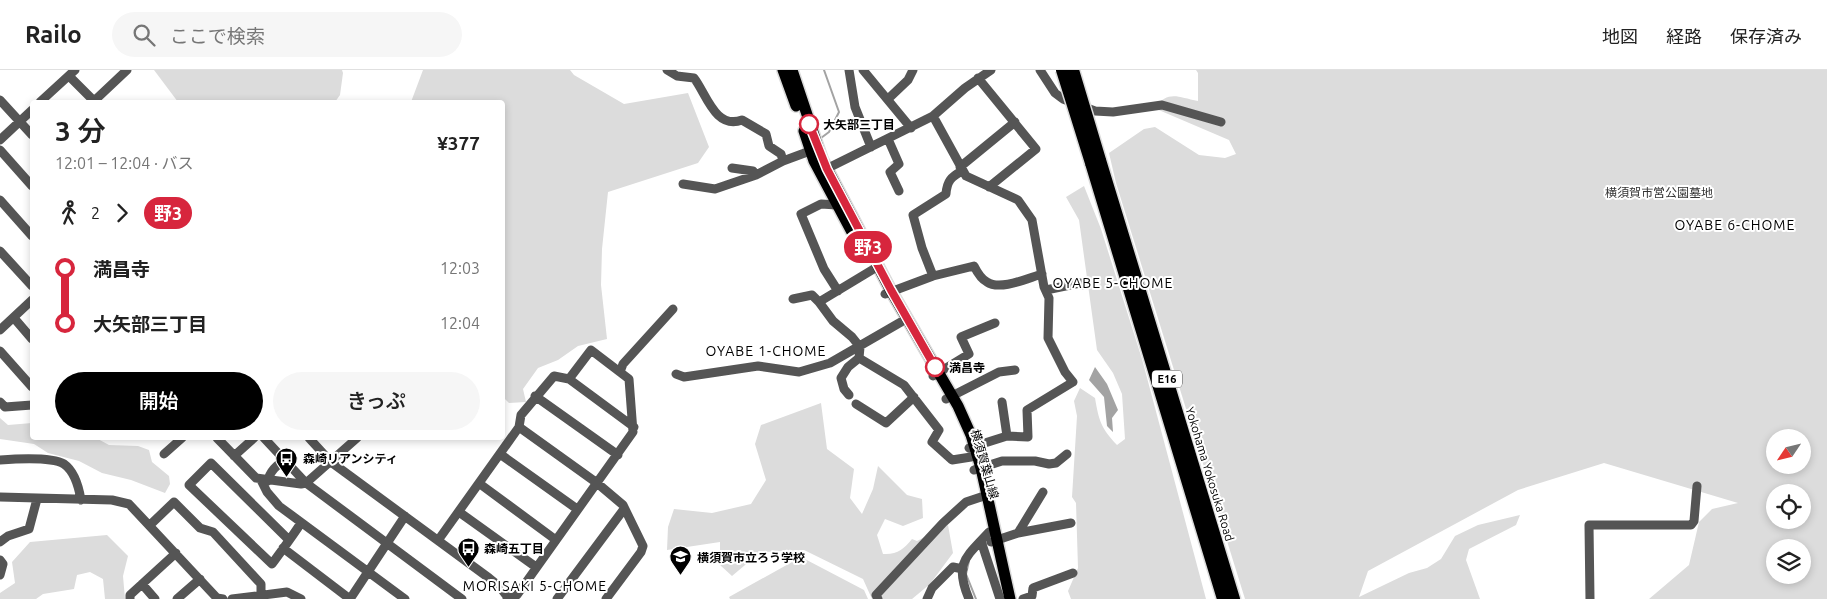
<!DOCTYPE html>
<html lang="ja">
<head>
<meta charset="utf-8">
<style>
  :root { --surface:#fff; --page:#f6f6f6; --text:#222; --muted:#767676; --line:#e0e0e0; --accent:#000 }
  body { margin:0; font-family:Ubuntu,"Noto Sans JP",sans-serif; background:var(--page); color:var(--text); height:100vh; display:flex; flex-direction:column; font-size:19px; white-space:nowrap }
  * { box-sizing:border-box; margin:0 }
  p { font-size:16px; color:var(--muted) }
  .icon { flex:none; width:28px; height:28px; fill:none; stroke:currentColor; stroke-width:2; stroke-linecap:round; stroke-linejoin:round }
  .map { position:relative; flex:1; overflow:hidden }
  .side { position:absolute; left:30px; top:30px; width:475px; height:340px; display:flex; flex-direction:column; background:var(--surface); border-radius:5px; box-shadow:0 2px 8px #0003 }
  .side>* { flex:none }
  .badge { padding:0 10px; border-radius:16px; font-size:18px; line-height:32px }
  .needle { width:32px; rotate:235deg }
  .fabs { position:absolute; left:1766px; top:359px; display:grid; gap:10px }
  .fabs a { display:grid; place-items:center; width:45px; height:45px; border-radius:50%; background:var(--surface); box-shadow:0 2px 8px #0003; font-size:25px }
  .map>.badge { position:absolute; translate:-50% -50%; box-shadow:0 0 0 2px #fff }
  .legs { display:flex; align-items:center; gap:8px; height:55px; padding:0 25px; font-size:16px }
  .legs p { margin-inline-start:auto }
  .headline { display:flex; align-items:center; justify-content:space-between; height:85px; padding:0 25px }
  h1 { font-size:28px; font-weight:600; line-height:38px }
  .primary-button { display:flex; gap:10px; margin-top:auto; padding:10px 25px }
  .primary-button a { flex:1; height:58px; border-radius:30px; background:var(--accent); color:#fff; font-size:20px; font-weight:600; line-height:58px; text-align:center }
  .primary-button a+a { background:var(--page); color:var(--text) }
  ul { padding:0 25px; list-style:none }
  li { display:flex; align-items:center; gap:18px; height:55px; font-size:19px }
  li i { display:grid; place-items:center; width:8px; height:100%; margin:0 6px; background:currentColor }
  li i::after { content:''; width:12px; height:12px; margin:-6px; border:4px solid; border-radius:50%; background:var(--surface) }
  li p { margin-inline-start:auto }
  li:first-child i { background:linear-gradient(#0000 50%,currentColor 0) }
  li:last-child i { background:linear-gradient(currentColor 50%,#0000 0) }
  header { display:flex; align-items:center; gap:30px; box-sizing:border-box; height:70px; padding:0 25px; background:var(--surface); border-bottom:1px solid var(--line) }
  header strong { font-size:24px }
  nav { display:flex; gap:28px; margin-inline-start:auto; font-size:18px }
  .search { width:350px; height:45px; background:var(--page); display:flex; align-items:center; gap:12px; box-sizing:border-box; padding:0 18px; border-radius:28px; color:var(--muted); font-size:19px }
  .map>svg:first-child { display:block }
  .green { fill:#dcdcdc; fill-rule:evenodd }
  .water { fill:#a3a3a3 }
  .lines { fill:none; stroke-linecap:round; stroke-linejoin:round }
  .stream { stroke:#a3a3a3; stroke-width:2 }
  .major-casing { stroke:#dbdbdb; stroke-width:14 }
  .highway-casing { stroke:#dbdbdb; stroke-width:15 }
  .minor { stroke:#555; stroke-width:9 }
  .major { stroke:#000; stroke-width:11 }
  .highway { stroke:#000; stroke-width:12 }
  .highway-bridge-casing { stroke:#dbdbdb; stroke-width:15; stroke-linecap:butt }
  .highway-bridge { stroke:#000; stroke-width:12 }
  .line-1-casing { stroke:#fff; stroke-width:11 }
  .line-1 { stroke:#d7263d; stroke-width:8 }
  .stop-1-dot { fill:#fff; stroke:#d7263d; stroke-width:2.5 }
  .labels { text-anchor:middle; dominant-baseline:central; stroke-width:4; stroke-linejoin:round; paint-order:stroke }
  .shield { fill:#fff; stroke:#4c4c4c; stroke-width:1 }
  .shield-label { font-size:11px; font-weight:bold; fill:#000 }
  .stop-label { font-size:12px; font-weight:bold; fill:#000; stroke:#fff; text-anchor:start }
  .park-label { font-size:12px; fill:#333; stroke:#fff }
  .poi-label { font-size:12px; font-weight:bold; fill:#000; stroke:#fff; text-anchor:start }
  .street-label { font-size:12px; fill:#000; stroke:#fff }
  .neighbourhood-label { font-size:14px; letter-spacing:1px; fill:#000; stroke:#fff }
</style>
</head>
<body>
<header>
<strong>Railo</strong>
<div class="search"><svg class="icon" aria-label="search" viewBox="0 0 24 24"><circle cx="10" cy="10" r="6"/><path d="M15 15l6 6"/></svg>ここで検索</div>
<nav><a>地図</a><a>経路</a><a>保存済み</a></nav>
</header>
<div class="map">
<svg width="1827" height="529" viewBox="0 0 1827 529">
  <rect width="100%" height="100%" fill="#fff"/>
  <path class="green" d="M154,0H342L343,3L340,25L335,32H178Z
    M423,0H570L574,5L624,34L688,23L709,77L698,93L608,122L602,179L601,215L607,269L578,276L558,290L538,298L523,319L526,332L509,333L503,327L502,32H411Z
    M1196,0H1827V529H1649L1689,495L1699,452L1712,439L1738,433L1604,393L1518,420L1368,501L1359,527L1409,503L1427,498L1441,489L1455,466L1478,455L1520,445L1516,455L1469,479L1466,490L1480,529H1245L1116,113L1109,83L1144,59L1155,57L1199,85L1225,88L1236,84L1229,70L1154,38C1169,20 1177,27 1198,31V3ZM1775,368H1802V395H1775ZM1775,422H1802V450H1775ZM1775,478H1802V505H1775Z
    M1084,116L1101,159L1142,289L1206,529H1071L1068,521L1078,498L1076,433L1072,427L1077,346L1074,331L1080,318L1095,328C1099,351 1101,358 1117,375L1125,369L1122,324L1113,303L1097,280L1079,150L1066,127Z
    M821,333L827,379L854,399L850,428L862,444L873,419L878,396L907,425L922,429L923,448L903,456L885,449L877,465L883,484C897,485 904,479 912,469L917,471L948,455L953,483L930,514L912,529H872L863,509L804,480L764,482L751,490L732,506L720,495V472L667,480L668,457L674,439L712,443L751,434L766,410L755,374L761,355Z
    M0,348L8,355L32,353V368H96L109,375L138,376L149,380L152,392L169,406L170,414L165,423L131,410L102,403L79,391L48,383L34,374L0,369Z
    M107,465L128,486L123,506L125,529H105L103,509L90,502L77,505L74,519L43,524L36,529H0V523L15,513L12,492L30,472Z
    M801,487L864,520L868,529H730L729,527Z"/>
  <path class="water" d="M1095,297L1107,314L1118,340L1112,348L1113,362L1107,356L1104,327L1089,310Z"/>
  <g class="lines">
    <path class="stream" d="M821,68L829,62L839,42L824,0
      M969,491L966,504L976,529"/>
    <defs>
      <path id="major" d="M783,0L796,36
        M792,0L822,89L891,221L958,336L971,365L981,398L1010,529
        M804,61L814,91L854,166"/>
      <path id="highway" d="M1100,90L1234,529
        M1091,93L1223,529"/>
    </defs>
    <use href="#major" class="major-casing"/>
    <use href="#highway" class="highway-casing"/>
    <path class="minor" d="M667,0L677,6L694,8C706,23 715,60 742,50L766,64L769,76L781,84L783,91
      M849,0L855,37L871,77
      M863,0L911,58
      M1040,0L1055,23L1063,29L1095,41L1113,42L1162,35L1221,52
      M69,6L95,32
      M978,8L1036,79L989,117
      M888,29L908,10L913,0
      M0,30L32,65
      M40,32L75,0
      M93,32L127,0
      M933,46L966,106L1018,130L1032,150L1044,217L1049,228L1048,268L1065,302L1073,312L1027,340L1028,367L1007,366L969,378
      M888,69L899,94L890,102L899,121
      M0,70L32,40
      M0,80L32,116
      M960,97L1015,52
      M732,98L753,101L756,105
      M822,101L933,46L965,18L991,0
      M683,114L715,119L756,105L783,91L810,81
      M0,130L32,166
      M837,135L821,134L801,144L824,199L838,221
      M0,181L32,216
      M933,206L922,178L913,145L946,124C947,111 951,107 962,101
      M1046,220L1080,213L1082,215
      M885,224L933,206L974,196C977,202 981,209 987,212C1000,221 1028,208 1042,204
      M793,229L812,225L819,232L872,200
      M819,232L833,251L852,267L860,277L859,288L848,297L841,308L844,319L849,325
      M14,248L32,269
      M0,260L32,230
      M0,281L32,317
      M859,288L904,315L939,360L932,372L952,390L971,387
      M620,302L623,294L673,239
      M676,304L684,307L758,296L799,302L830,293L901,252
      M933,306L969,284L961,267L995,253
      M569,309L634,357
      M535,326L618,385
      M946,329L999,302L1015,300
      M0,332L5,337L32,335
      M1002,332L1007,366
      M856,334L886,353L914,327
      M519,357L597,413L623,435L643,476L641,482L606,529
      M217,368L256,408L301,414L306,413L357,368
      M264,368L306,413L462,529
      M309,368L331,392L489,508L500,517L509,529
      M164,384L182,368
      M500,384L577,439
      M234,386L254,368
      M0,390C14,389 52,387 64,394C74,401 79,418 81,430
      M974,400L1002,391H1035L1049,394L1056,393L1067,384
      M261,410L267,422L279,436L405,529
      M268,411C269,403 277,393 286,391
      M480,414L556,470
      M0,427L112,430L129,434L217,528L223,529
      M459,442L536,497
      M150,455L174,432L200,458L213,462L261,514V525
      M1018,463L1071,453
      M439,469L519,357L521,345L554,306L569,309L591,280L629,309L633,362L517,525L507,529
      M289,470L211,393L189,415L272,494C282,480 292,467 301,453
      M981,471L1000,529
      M0,472L8,466L29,459L37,429
      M991,472L1018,463L1043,422
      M283,478L350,529
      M0,490L3,494L0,505
      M142,514L155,529
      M130,529V525L176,483
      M177,529L200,509
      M232,529L287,522L301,529
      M350,529L405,446
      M557,529L624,439
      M878,529L876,525L943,453L966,432L981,427
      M927,529L932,518L953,497L963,499
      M969,529C954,493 965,488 989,462
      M1023,529L1032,526L1033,518L1073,503
      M1590,529L1589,455H1691L1694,451L1697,416"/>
    <use href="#major" class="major"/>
    <use href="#highway" class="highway"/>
    <defs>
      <path id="highway-bridge" d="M1062,0L1091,93
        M1073,0L1100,90"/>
    </defs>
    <use href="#highway-bridge" class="highway-bridge-casing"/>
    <use href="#highway-bridge" class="highway-bridge"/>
  </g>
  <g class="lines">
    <defs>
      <path id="line-1" d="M809,54L827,99L891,220L935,297"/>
    </defs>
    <use href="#line-1" class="line-1-casing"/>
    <use href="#line-1" class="line-1"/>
  </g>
  <defs>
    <symbol id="bus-pin" viewBox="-11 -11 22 30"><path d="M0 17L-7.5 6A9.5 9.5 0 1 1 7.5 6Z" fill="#000" stroke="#fff"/><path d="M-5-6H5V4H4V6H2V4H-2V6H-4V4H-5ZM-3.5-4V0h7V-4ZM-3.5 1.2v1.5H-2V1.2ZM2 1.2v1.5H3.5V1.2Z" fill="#fff"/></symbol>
    <symbol id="school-pin" viewBox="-11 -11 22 30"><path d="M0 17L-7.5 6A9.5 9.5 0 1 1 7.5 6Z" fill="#000" stroke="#fff"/><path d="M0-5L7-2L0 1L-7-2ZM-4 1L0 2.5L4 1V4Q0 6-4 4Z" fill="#fff"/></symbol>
  </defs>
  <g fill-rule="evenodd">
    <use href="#bus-pin" x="274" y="376" width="25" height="34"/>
    <use href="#bus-pin" x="456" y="466" width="25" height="34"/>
    <use href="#school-pin" x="668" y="474" width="25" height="34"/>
  </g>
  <g class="stop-1-dot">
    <circle cx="809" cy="54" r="9"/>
    <circle cx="935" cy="297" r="9"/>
  </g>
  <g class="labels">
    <rect class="shield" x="1152" y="300.5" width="30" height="17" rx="4"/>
    <g class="shield-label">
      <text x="1167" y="309">E16</text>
    </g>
    <g class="stop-label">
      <text x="823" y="54">大矢部三丁目</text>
      <text x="949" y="297">満昌寺</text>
    </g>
    <g class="park-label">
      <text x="1659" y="122">横須賀市営公園墓地</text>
    </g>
    <g class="poi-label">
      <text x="303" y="388">森崎リアンシティ</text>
      <text x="484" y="478">森崎五丁目</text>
      <text x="697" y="487">横須賀市立ろう学校</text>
    </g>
    <g class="street-label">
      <text transform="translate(985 394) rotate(74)">横須賀葉山線</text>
      <text transform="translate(1210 404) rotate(73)">Yokohama Yokosuka Road</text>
    </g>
    <g class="neighbourhood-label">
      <text x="1735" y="155">OYABE 6-CHOME</text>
      <text x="1113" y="213">OYABE 5-CHOME</text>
      <text x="766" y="281">OYABE 1-CHOME</text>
      <text x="535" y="516">MORISAKI 5-CHOME</text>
    </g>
  </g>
</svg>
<div class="fabs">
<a><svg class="needle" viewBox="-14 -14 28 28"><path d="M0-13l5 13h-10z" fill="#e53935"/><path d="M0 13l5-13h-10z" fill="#767676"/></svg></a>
<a><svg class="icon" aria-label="locate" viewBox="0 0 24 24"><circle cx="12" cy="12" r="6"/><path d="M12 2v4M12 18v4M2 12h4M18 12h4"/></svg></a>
<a><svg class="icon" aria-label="layers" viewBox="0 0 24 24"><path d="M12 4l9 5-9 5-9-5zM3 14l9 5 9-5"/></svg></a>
</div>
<b class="badge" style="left:868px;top:177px;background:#d7263d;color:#fff">野3</b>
<section class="side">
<div class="headline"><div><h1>3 分</h1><p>12:01 – 12:04 · バス</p></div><b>¥377</b></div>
<div class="legs"><svg class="icon" aria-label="walk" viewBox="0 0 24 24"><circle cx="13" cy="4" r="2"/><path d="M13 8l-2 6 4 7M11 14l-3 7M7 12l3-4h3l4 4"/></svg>2<svg class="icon" aria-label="forward" viewBox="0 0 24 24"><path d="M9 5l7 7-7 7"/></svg><b class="badge" style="background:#d7263d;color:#fff">野3</b></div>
<ul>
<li><i style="color:#d7263d"></i><b>満昌寺</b><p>12:03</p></li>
<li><i style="color:#d7263d"></i><b>大矢部三丁目</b><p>12:04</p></li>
</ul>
<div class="primary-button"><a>開始</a><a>きっぷ</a></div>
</section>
</div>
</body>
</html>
